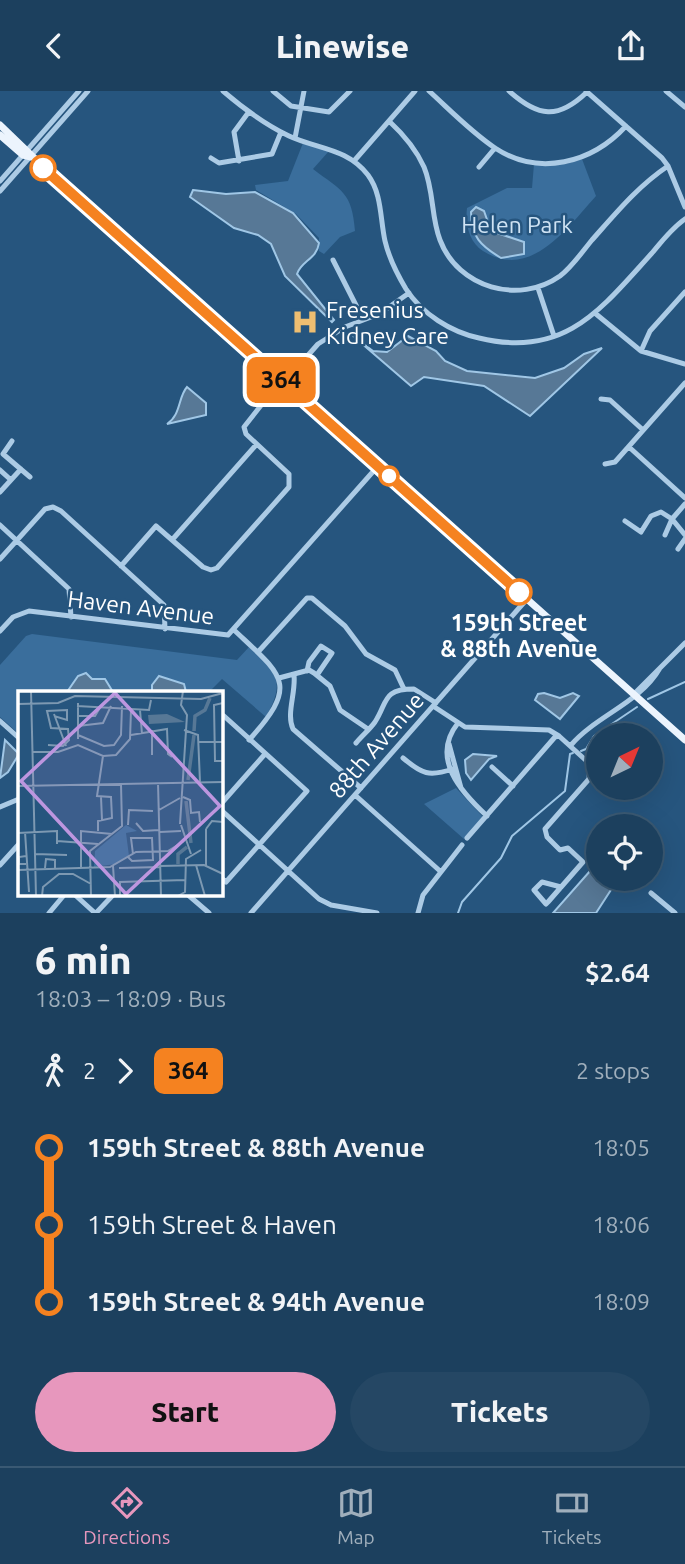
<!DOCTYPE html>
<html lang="en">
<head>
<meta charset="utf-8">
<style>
  :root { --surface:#1c405e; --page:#254764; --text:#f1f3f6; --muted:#a0afbc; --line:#3a5973; --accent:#e797bd }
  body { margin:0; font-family:Ubuntu,sans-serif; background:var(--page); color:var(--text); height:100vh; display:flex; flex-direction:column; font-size:26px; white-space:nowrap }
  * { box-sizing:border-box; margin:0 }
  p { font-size:23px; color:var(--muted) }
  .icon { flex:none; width:38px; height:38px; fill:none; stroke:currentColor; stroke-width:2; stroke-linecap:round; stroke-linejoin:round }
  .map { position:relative; height:822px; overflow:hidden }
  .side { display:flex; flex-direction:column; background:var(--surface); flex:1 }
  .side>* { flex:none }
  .badge { padding:0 14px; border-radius:10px; font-size:24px; line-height:46px }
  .needle { width:46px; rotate:43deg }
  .controls { position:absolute; left:586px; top:632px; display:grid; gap:14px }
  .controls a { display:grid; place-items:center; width:77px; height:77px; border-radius:50%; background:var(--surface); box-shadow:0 7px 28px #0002,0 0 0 2px var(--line); font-size:35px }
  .map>.badge { position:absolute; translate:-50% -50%; box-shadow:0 0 0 4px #fff }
  .legs { display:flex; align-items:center; gap:10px; height:77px; padding:0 35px; font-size:23px }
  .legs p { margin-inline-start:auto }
  .overview { display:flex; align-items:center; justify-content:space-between; height:119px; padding:0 35px }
  h1 { font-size:38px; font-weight:800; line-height:52px }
  .action { display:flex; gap:14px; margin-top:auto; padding:14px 35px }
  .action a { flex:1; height:80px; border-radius:42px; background:var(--accent); color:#111; font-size:28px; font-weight:800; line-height:80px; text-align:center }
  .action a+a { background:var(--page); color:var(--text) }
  ul { padding:0 35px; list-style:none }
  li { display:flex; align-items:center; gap:24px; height:77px; font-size:26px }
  li i { display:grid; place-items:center; width:10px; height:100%; margin:0 9px; background:currentColor }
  li i::after { content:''; width:18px; height:18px; margin:-9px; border:5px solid; border-radius:50%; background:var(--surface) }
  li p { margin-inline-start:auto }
  li:first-child i { background:linear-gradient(#0000 50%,currentColor 0) }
  li:last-child i { background:linear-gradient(currentColor 50%,#0000 0) }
  header { display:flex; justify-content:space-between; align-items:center; height:91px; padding:0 35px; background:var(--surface); font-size:32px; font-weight:800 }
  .tab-bar { display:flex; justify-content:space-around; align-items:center; height:98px; border-top:2px solid var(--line); background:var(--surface); font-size:19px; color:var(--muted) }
  .tab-bar a { display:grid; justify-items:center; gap:4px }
  .tab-bar .on { color:var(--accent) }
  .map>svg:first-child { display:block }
  .green { fill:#3a6e9c }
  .water { fill:#577896; stroke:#a0c7e6; stroke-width:2 }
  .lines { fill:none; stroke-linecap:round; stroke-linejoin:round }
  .stream { stroke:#a0c7e6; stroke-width:2 }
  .minor { stroke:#accbe5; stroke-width:5 }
  .major { stroke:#ecf4fd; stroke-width:7 }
  .line-1-casing { stroke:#fff; stroke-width:16 }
  .line-1 { stroke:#f58220; stroke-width:10 }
  .stop-1-dot { fill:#fff; stroke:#f58220; stroke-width:3.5 }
  .labels { text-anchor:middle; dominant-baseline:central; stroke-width:5; stroke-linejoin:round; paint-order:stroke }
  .park-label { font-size:23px; fill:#cfe3f4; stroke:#26557e }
  .poi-label { font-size:23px; fill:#fff; stroke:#26557e; text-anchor:start }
  .street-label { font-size:23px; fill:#fff; stroke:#26557e }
  .stop-label { font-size:23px; font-weight:bold; fill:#fff; stroke:#26557e }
  .inset-river { fill:none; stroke:#577896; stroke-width:3.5 }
  .inset-road { fill:none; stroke:#7d99b2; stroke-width:2 }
  .view { fill:#bd96df; fill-opacity:0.15; stroke:#bd96df; stroke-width:3.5 }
  .inset-edge { fill:none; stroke:#fff; stroke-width:3.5 }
</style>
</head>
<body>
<header><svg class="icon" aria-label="back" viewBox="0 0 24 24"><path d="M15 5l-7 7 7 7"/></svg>Linewise<svg class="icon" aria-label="share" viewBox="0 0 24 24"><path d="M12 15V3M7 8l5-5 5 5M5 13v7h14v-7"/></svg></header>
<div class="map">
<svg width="685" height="822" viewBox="0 0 685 822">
  <rect width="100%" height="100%" fill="#26557e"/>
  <path class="green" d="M303,52L329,60L313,78C342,100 352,101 355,140L340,146L324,163L319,160V147L296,123L256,99L255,94L288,90Z
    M582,68L596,105C567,137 531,190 483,160C469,151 465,133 467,117L507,97H532L534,73H566Z
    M32,543L237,569L249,556C277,582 286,589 266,626L222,588L209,601H19V643L0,626V574L26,545Z
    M456,697L483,726L464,748L424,713Z"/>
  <path class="water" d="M193,99L226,103L255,101L293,122L319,152C317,168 301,170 297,183L334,229L332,231L285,185L271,153L258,144L234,137L190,106Z
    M476,116L484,120L491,140L524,151V163L501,167C481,155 471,146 471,121Z
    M353,245L373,260L387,261L408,245L436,260L445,270L467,280L535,287L564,277L584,263L602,257L530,325L484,295L424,286L411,295Z
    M187,296L206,312V324L167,333C181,324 178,306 187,296Z
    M86,582L92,588H105L113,601H67L78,585Z
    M159,585L184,593L186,601H152V594Z
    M544,602L560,607L573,602L579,605L560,628L535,609L538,603Z
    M5,649L19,663L8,681L0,687Z
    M473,663L497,665L489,668L471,689L466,682L465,669Z
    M598,771V788H618L596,822H553Z"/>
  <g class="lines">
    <path class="stream" d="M648,608L685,591
      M581,660L586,658L594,645L637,616
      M458,822L462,811L501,767L512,745L565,700L570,663L573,662"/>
    <path class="minor" d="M223,0C244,18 264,33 289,45C317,58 347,57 368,84C382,103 380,127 385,150C389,167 397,183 406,198C422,223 451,241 479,247C565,268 601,218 652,162C662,150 672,137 685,128
      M273,0L291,15L329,21L350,0
      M429,0C450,19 471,41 495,57C539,86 592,72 626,35
      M509,0C538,26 558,29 587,1
      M586,0L662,67L668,75L685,116
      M666,0L685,16
      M389,30C403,43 416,58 424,76C434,100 431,126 440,149C458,197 519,214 560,185C572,176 582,161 592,149C616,122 638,95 668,75
      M295,47L304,0
      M211,67L219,72L272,63L281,41
      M239,70L234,41L248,22
      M354,70L415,0
      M479,76L495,57
      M0,90L79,0
      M0,100L88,0
      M333,169L363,228
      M538,197L554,245
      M596,223L641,260L685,273
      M641,260L650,240L685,201
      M272,305L318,253L345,236L379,223L409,202
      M601,308L610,309L643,339
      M12,350L3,363L30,386
      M629,356L685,407
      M605,373L615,371L685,292
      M0,379L11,389
      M0,401L21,378
      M685,413L672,428L685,444
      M625,430L641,441L651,425L661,421L672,428L665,444
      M0,434L69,498L71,526
      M172,449L256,354
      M678,458L685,448
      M0,468L45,418L53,416L61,420L164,514L165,538
      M121,475L156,435L203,476L211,479L217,477L289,396V383L246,343L244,336L281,289L304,268
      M234,539C283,585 300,593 249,649
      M0,540L13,526L29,520L228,544L378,375
      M258,561L307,507H312L345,535L366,563L395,579L404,598
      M307,580L309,571L321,555L332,562L317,584
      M294,584C296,602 286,623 293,638L361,697
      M279,587L309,579L314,582L330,595L340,619L368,638
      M636,601L685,552
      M433,615L465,636L549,639L559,645
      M220,629L224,625L307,700L226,791L220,786
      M0,630L19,647
      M458,632C430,667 461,701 487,725
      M356,652C362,645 370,638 375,631C388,611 382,598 414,598L436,612
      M449,653L461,697
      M571,654C597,624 640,612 660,577
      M403,667C422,683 429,686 453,678
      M492,676L513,695
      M355,704L440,780
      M220,714L265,663
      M0,716L19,708
      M220,718L319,808L331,814L377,822
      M467,747L555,646L559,645L590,673L589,688L545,738L547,746L560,759L568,757L583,771L548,811L546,813L534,799L542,791L561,796
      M0,774L19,753
      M651,802L675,822
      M74,803L95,822
      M187,803L209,822
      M49,822L65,803
      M96,822L114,803
      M251,822L527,508
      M418,822L423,804L462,754"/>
    <path class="major" d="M0,34L56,88L685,649
      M0,44L23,64L31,66"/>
  </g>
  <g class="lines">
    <defs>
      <path id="line-1" d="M43,77L519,501"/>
    </defs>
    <use href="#line-1" class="line-1-casing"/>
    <use href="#line-1" class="line-1"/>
  </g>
  <defs>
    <symbol id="hospital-bare" viewBox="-9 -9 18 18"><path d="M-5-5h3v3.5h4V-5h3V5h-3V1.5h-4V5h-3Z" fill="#eebe71" stroke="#26557e" stroke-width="2.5" paint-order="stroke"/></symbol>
  </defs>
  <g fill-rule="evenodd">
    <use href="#hospital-bare" x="286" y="212" width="38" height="38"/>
  </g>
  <g class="stop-1-dot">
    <circle cx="43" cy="77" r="12"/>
    <circle cx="389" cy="385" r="9"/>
    <circle cx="519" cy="501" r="12"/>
  </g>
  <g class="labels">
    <g class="park-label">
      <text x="517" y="133">Helen Park</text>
    </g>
    <g class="poi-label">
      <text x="326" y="218">Fresenius<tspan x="326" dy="26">Kidney Care</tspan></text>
    </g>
    <g class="street-label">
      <text transform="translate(141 516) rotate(7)">Haven Avenue</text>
      <text transform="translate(376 654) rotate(-49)">88th Avenue</text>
    </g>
    <g class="stop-label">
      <text x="519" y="531">159th Street<tspan x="519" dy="26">&amp; 88th Avenue</tspan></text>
    </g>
  </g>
  <g transform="translate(18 600)">
    <rect width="205" height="205" fill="#26557e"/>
    <path d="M108,134L119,140L108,142L111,165L98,173L76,176L77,160Z" fill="#3a6e9c"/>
    <path d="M149,23L167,31L131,33L130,24Z" fill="#577896"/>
    <path class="inset-river" d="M176,40L177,25L187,19L192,7M170,89L176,44M168,110L173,152M160,173V163L169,156"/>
    <path class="inset-road" d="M13,0L18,205M60,12V48M205,12L196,14L197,70H205M0,13L40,12L57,5L183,8L205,2M59,15L131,19L133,9M122,19L124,43M36,23L48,55M60,25H77L83,15M60,35L85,32L93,15M166,39L180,44L182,91M60,44L86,55L96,54L103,44L104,15M113,44L149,38L150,63L154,66M181,51H205M30,54L45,55L51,49L50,38L33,37L29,20L49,19V29L36,25M14,61H40L60,54L85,65L98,64L112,48L113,19M134,64V39M140,92L143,205M0,95L205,91M83,106L84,129M165,106L172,109L173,122L181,121L182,131M141,119L162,107M118,132L125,140L141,139M162,133L169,24L163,14L165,0M110,134L111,119L135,120M163,134L173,163M188,138V175M188,138L194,130L205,131M80,140V130L94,127L93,106L79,105L85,65M7,141L11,201M142,141L163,140M0,142L39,140V153M39,150L80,153M17,163L49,164M8,165L1,166V173H8M110,166L114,170L135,169L134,147H113L115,163M178,174L187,205M95,175L97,205M142,175L186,174L205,183M27,177L28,168L37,169V177M63,177V140L94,143M101,177L143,176M0,179L92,176L118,161L150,160L166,150M24,205L25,196L41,183H55L73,193M73,205L72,160L104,135L103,93M102,205V191L167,189M160,205L167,201L168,168L183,159"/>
    <path class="view" d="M97,2L202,115L108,203L3,90Z"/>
    <rect width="205" height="205" class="inset-edge"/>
  </g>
</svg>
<div class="controls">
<a><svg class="needle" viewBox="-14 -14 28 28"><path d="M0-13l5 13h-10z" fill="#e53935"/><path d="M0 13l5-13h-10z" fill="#a0afbc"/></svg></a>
<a><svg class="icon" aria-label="locate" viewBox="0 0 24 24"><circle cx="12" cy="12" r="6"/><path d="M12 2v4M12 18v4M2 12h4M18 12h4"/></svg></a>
</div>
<b class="badge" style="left:281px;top:289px;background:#f58220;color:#111">364</b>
</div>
<section class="side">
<div class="overview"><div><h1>6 min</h1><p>18:03 – 18:09 · Bus</p></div><b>$2.64</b></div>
<div class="legs"><svg class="icon" aria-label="walk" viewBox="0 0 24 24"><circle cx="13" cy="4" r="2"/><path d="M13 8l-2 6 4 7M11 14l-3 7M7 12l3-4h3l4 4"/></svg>2<svg class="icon" aria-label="forward" viewBox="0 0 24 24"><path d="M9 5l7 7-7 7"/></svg><b class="badge" style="background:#f58220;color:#111">364</b><p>2 stops</p></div>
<ul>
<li><i style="color:#f58220"></i><b>159th Street &amp; 88th Avenue</b><p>18:05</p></li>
<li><i style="color:#f58220"></i><span>159th Street &amp; Haven</span><p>18:06</p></li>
<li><i style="color:#f58220"></i><b>159th Street &amp; 94th Avenue</b><p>18:09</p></li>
</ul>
<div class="action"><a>Start</a><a>Tickets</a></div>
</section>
<nav class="tab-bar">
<a class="on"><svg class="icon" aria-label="directions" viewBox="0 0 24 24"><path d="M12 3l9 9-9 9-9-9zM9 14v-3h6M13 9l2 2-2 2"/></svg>Directions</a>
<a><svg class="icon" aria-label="map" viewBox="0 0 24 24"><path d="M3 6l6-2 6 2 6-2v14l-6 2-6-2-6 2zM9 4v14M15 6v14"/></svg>Map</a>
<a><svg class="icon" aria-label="tickets" viewBox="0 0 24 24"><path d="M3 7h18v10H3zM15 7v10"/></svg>Tickets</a>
</nav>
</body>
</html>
